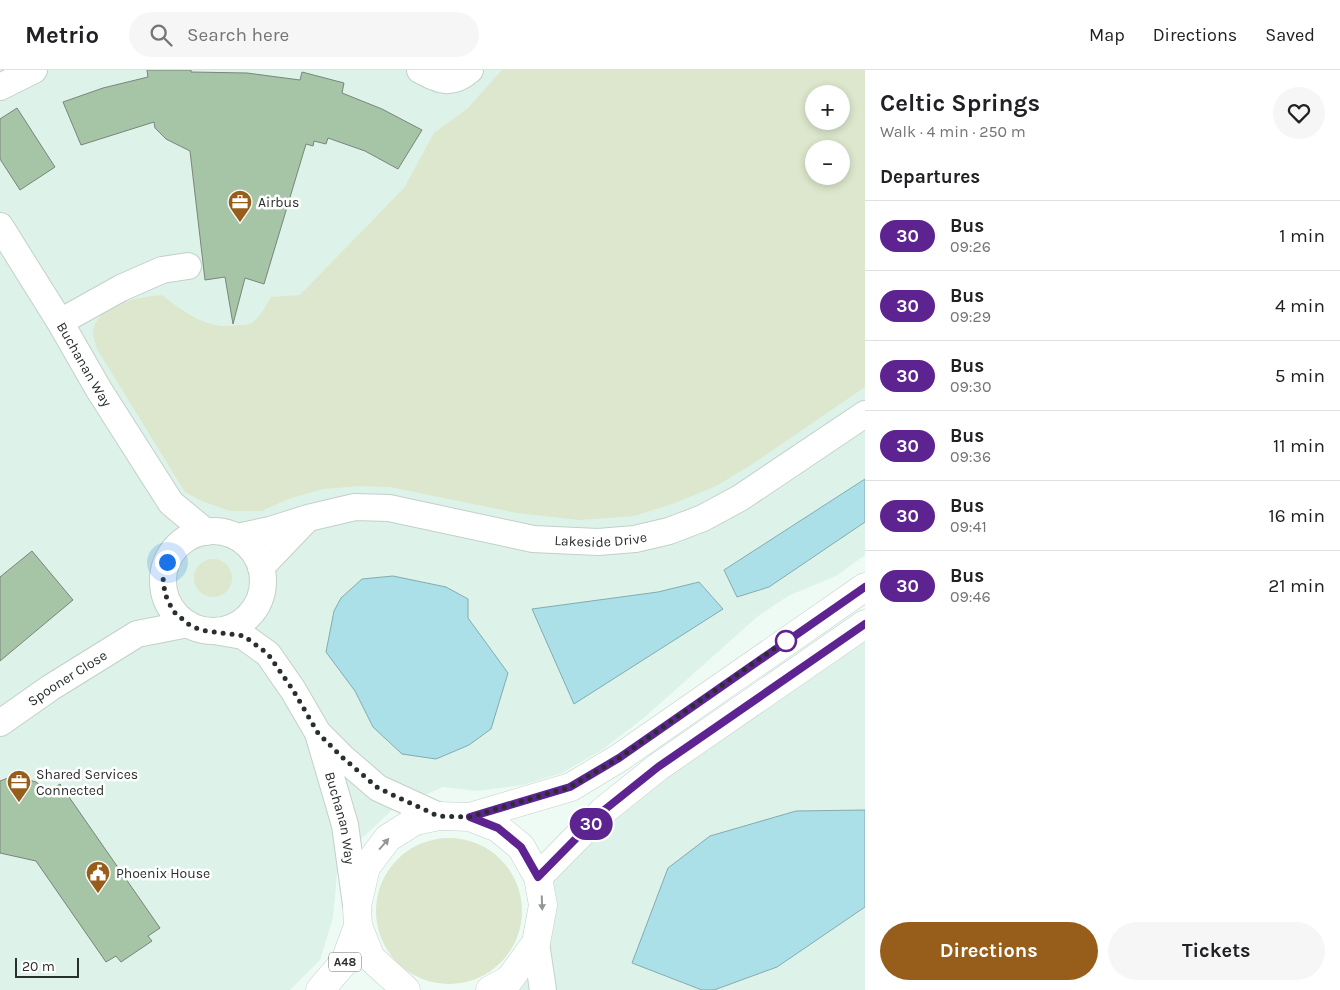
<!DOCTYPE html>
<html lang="en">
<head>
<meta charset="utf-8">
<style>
  :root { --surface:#fff; --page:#f6f6f6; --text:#202124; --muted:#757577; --line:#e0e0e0; --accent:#975e1b }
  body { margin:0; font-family:Karla,sans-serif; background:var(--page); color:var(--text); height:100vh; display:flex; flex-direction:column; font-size:19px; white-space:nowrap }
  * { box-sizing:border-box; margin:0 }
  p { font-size:16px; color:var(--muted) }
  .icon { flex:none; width:28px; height:28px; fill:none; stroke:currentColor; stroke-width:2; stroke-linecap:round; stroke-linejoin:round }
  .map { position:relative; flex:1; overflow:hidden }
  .sheet { display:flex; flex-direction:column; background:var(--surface); width:475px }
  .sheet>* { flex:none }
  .badge { padding:0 10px; border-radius:16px; font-size:18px; line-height:32px }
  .buttons { position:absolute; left:805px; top:15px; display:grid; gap:10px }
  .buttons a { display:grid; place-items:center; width:45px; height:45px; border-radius:50%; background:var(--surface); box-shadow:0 2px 8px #0003; font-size:25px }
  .scale { position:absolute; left:15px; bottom:12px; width:64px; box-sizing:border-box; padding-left:5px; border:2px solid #2a2f2d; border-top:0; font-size:14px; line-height:18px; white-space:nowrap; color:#2a2f2d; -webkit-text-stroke:4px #fff; paint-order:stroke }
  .you { position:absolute; width:25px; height:25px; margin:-12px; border:4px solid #fff; border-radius:50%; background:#1a73e8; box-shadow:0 0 0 8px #1a73e833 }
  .map>.badge { position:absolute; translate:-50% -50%; box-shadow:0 0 0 2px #fff }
  h2 { padding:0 15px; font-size:19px; line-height:45px }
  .round { display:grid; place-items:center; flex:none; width:52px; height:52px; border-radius:26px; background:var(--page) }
  .summary { display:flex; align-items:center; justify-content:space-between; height:85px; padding:0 15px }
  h1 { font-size:24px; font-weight:700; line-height:38px }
  .button { display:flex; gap:10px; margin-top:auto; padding:10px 15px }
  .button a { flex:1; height:58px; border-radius:30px; background:var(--accent); color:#fff; font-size:20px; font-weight:700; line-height:58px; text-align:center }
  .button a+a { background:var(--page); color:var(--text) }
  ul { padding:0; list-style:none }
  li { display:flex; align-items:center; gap:15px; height:70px; padding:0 15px; border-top:1px solid var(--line) }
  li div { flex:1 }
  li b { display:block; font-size:19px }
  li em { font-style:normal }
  li .badge { min-width:55px; font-weight:700; text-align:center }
  header { display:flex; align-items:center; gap:30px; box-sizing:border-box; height:70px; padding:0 25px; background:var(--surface); border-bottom:1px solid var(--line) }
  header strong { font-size:24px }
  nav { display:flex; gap:28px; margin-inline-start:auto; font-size:18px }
  .search { width:350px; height:45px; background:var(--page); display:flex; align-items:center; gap:12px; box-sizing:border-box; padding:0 18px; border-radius:28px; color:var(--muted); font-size:19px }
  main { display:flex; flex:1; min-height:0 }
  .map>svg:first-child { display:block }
  .built { fill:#ddf2e8; fill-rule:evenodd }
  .green { fill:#dce7cd; fill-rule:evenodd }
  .water { fill:#abe0e8; stroke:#84abb0 }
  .building { fill:#a5c5a6; stroke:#7b847c }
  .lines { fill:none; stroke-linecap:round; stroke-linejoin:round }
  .minor-casing { stroke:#c3d0ca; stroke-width:28 }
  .major-casing { stroke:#c3d0ca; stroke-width:29 }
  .minor { stroke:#fff; stroke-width:26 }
  .major { stroke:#fff; stroke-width:28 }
  .oneway { fill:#949796 }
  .line-casing { stroke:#fff; stroke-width:11 }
  .line { stroke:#5d2491; stroke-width:8 }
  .walk { stroke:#2a2f2d; stroke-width:5; stroke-dasharray:0 9 }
  .stop-dot { fill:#fff; stroke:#5d2491; stroke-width:2.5 }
  .labels { text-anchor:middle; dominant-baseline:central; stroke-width:5; stroke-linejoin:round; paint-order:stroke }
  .shield { fill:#fff; stroke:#6a6d6c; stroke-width:1 }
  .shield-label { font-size:12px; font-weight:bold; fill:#2a2f2d }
  .poi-label { font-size:14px; fill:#2a2f2d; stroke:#fff; text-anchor:start }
  .street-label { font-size:14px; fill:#2a2f2d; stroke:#fff }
</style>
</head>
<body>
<header>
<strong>Metrio</strong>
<div class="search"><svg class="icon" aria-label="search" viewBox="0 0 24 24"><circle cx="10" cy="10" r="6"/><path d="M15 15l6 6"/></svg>Search here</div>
<nav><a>Map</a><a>Directions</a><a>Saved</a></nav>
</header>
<main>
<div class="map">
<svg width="865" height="920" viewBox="0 0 865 920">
  <rect width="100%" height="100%" fill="#eefbf5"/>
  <path class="built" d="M0,0H865V485L836,506L788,526L757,547L646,646L602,680L562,703L523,715L476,721L443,717L394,738L338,791L333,848L320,890L290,920H0ZM814,24H841V51H814ZM814,79H841V106H814Z
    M865,554V920H490L536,873L538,807Z"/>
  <path class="green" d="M502,0H865V317L751,395L716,416L675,433L634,446L580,450L517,443L390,417L360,416L323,419L288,429L262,441H230L202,431L185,422L97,279C96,274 93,268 93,263C95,234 140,227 162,225C183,242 209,261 238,255C243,255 249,255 253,252C261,246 266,235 271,227L300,225L404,118L434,63L467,39ZM814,24H841V51H814ZM814,79H841V106H814Z
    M194 508a19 19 0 1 1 38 0a19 19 0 1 1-38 0Z
    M376 841a73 73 0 1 1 146 0a73 73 0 1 1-146 0Z"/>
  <path class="water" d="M865,409V452L769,517L737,527L724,500Z
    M393,506L446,517L468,529V548L508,603L491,659L469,675L436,689L402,684L373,657L355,621L326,582L334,541L341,528L362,509Z
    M699,512L723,539L574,634L532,539L658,522Z
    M865,740V837L777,897L714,920H702L632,893L668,798L710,766L796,741Z"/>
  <path class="building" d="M147,0H191V2L247,3L300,10L302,2L344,13L342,23L382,39L422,60L398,99L365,81L328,68L326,74L314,71L313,76L306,74L264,214L245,208L233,254L225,207L205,210L190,81L166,69L155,58L154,52L81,75L63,32L103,18L148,7Z
    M17,38L55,97L20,120L0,89V49Z
    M32,481L73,530L0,591V507Z
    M8,708H23L36,712L48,722L60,714L160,858L148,866L152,871L121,892L116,886L106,892L36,791L0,783V711Z"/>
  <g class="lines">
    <defs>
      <g id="minor">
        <path d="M420,0C441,11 451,16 470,0"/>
        <path d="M0,17L34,0"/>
        <path id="s1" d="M0,156L60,252L99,320L171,433L206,462"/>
        <path d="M60,252L121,218L162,200L188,196"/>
        <circle cx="213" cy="511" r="50"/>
        <path id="s2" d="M237,467L270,460L308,448L355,437L389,438L533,469L598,472L635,469L669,461L703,448L740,428L865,344"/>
        <path d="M261,497L306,450"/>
        <path id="s3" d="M214,561L243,566L268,584L293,620L318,663L345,755L356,835"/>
        <path id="s4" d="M0,653L50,618L137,564L188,554"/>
        <path d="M318,663L342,687L378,718L439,746"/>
        <path d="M536,873L543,920"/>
      </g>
      <path id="major" d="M470,747L571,717L619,688L865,517
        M538,807L603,741L658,697L865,554
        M320,920L345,891L358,856
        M406,920L371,888L358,856L357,836L366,797L388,768L415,751L439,746L470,747L498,758L521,777L538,807L543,835L536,873L509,910L490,920"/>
    </defs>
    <use href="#minor" class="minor-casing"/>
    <use href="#major" class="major-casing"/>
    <use href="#minor" class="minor"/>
    <use href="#major" class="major"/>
  </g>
  <defs><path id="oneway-solid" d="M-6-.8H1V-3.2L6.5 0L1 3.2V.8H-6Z" transform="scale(1.25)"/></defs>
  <g class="oneway">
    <use href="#oneway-solid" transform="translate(384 774) rotate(-49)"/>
    <use href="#oneway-solid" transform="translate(542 833) rotate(88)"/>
  </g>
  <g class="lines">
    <defs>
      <path id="line" d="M865,517L619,688L570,717L470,747L498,758L521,777L538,807L603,741L658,697L865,554"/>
    </defs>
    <use href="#line" class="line-casing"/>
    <use href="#line" class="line"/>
    <path class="walk" d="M167,492L163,508L165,524L173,541L188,554L200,560L244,566L268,584L293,620L318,663L342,687L378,718L438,746L470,747L570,717L619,688L788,569L786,571"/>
  </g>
  <defs>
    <symbol id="office-pin" viewBox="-11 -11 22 30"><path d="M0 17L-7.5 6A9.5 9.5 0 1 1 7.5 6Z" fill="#975e1b" stroke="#fff"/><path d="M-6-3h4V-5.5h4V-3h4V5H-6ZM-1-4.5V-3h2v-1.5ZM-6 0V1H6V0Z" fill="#fff"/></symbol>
    <symbol id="civic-pin" viewBox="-11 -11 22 30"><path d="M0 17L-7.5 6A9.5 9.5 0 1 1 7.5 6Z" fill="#975e1b" stroke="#fff"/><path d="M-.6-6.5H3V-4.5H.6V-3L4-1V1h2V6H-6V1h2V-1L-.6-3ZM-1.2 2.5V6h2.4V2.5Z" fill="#fff"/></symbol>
  </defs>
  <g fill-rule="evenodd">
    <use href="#office-pin" x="226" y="118" width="28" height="38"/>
    <use href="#office-pin" x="5" y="698" width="28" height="38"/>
    <use href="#civic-pin" x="84" y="789" width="28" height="38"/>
  </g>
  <circle class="stop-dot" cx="786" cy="571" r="10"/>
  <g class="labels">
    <rect class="shield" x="329" y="882.5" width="32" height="19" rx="4"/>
    <g class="shield-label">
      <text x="345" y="892">A48</text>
    </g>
    <g class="poi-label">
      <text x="258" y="132">Airbus</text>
      <text x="36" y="704">Shared Services<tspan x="36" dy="16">Connected</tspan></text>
      <text x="116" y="803">Phoenix House</text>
    </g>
    <g class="street-label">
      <text stroke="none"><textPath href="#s1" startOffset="162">Buchanan Way</textPath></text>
      <text stroke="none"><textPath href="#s2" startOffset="371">Lakeside Drive</textPath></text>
      <text stroke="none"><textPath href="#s4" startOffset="81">Spooner Close</textPath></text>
      <text stroke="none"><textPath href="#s3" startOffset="242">Buchanan Way</textPath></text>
    </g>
  </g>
</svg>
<div class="buttons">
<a>+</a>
<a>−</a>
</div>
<div class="scale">20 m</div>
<div class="you" style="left:167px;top:492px"></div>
<b class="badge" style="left:591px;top:754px;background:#5d2491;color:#fff">30</b>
</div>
<section class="sheet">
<div class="summary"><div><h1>Celtic Springs</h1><p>Walk · 4 min · 250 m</p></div><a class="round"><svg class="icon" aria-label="heart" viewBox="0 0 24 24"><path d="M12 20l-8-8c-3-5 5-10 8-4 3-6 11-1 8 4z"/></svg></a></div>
<h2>Departures</h2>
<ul>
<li><span class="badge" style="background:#5d2491;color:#fff">30</span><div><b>Bus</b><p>09:26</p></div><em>1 min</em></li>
<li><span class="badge" style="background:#5d2491;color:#fff">30</span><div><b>Bus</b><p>09:29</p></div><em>4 min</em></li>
<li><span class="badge" style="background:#5d2491;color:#fff">30</span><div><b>Bus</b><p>09:30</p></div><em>5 min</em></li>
<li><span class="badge" style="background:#5d2491;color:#fff">30</span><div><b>Bus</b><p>09:36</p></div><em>11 min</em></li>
<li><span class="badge" style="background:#5d2491;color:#fff">30</span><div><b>Bus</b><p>09:41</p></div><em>16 min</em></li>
<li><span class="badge" style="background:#5d2491;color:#fff">30</span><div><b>Bus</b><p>09:46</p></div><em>21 min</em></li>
</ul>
<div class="button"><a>Directions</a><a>Tickets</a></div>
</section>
</main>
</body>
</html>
